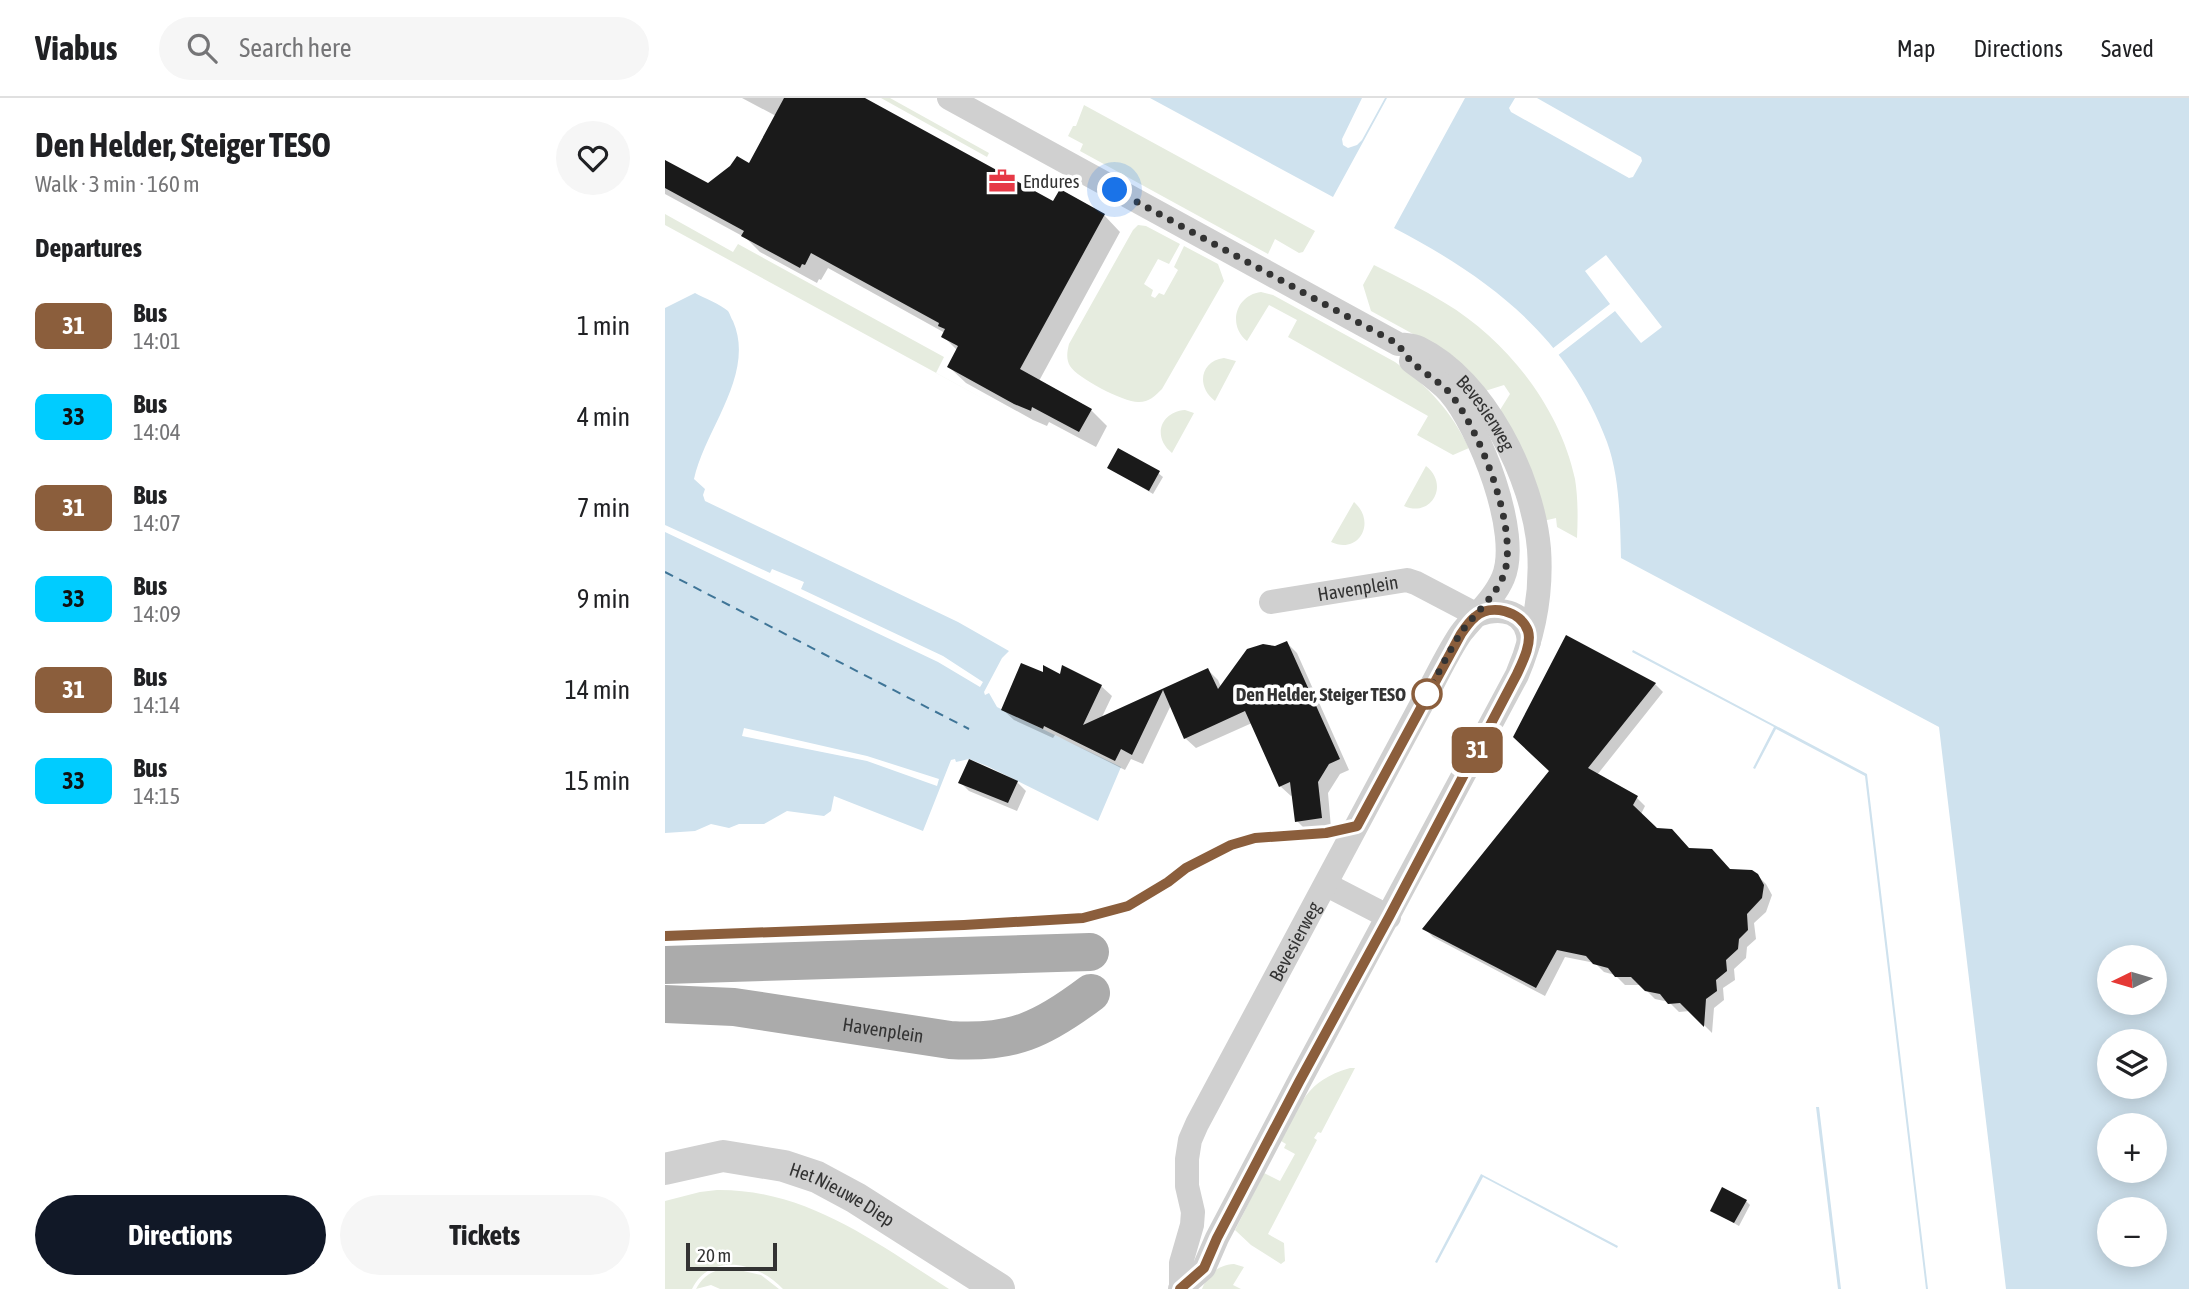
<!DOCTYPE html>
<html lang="en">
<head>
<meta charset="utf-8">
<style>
  :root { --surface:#fff; --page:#f6f6f6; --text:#202124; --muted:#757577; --line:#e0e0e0; --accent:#111827 }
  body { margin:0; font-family:"Asap Condensed",sans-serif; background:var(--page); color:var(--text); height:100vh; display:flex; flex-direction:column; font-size:26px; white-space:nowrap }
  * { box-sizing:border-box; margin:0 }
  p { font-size:23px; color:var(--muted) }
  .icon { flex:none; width:38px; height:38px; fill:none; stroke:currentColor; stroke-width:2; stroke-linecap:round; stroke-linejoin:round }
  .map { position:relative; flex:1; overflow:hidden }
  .sheet { display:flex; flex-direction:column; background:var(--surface); width:665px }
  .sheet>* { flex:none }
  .badge { padding:0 14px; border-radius:10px; font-size:24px; line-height:46px }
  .needle { width:46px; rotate:265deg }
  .fabs { position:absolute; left:1432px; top:847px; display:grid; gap:14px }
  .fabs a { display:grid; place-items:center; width:70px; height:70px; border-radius:50%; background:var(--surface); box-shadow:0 4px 18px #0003; font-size:35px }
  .scale { position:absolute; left:21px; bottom:18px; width:91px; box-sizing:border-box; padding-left:7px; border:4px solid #333; border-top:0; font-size:19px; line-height:24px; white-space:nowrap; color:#333; -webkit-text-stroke:5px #fff; paint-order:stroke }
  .you { position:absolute; width:35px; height:35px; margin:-18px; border:5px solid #fff; border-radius:50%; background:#1a73e8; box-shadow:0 0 0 10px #1a73e833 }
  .map>.badge { position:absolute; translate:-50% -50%; box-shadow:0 0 0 4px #fff }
  h2 { padding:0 35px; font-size:26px; line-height:63px }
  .round { display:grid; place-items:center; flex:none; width:74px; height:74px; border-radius:37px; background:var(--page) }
  .overview { display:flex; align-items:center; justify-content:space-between; height:119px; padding:0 35px }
  h1 { font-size:33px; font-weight:700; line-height:52px }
  .cta { display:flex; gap:14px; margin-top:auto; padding:14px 35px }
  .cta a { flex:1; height:80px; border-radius:42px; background:var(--accent); color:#fff; font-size:28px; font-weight:700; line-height:80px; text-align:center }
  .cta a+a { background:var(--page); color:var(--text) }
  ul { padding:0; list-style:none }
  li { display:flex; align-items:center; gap:21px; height:91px; padding:0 35px }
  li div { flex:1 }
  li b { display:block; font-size:26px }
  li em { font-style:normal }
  li .badge { min-width:77px; font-weight:700; text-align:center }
  header { display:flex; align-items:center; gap:42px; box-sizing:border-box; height:98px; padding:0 35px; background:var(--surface); border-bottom:2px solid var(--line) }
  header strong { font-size:33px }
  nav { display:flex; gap:38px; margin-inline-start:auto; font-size:24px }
  .search { width:490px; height:63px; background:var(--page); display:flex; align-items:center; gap:18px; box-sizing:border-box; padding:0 24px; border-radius:38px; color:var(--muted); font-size:26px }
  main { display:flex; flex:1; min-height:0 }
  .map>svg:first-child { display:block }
  .green { fill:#e6ecdf }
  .water { fill:#cfe2ee; fill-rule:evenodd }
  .pier { fill:#fff }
  .shadow { fill:#0003 }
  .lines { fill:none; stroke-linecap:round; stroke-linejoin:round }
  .ferry { stroke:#3f7597; stroke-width:2; stroke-dasharray:9 7; stroke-linecap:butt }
  .building { fill:#1a1a1a }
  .minor { stroke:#d0d0d0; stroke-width:24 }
  .tertiary { stroke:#d0d0d0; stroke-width:32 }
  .primary { stroke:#ababab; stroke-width:38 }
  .line-casing { stroke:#fff; stroke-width:16 }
  .line { stroke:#8b5e3c; stroke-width:10 }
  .walk { stroke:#333; stroke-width:7; stroke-dasharray:0 12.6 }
  .stop-dot { fill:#fff; stroke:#8b5e3c; stroke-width:3.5 }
  .labels { text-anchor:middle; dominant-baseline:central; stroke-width:7; stroke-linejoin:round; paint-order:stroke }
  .poi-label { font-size:19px; fill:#333; stroke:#fff; text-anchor:start }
  .street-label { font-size:19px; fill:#333; stroke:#fff }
  .stop-label { font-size:19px; font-weight:bold; fill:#333; stroke:#fff; text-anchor:end }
</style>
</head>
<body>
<header>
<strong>Viabus</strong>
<div class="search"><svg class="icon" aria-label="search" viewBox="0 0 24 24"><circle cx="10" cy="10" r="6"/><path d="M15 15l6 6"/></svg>Search here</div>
<nav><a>Map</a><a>Directions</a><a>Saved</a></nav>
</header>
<main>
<section class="sheet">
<div class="overview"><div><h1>Den Helder, Steiger TESO</h1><p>Walk · 3 min · 160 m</p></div><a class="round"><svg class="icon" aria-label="heart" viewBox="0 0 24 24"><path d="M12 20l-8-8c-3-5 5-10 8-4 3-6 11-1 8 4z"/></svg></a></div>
<h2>Departures</h2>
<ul>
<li><span class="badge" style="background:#8b5e3c;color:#fff">31</span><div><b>Bus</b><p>14:01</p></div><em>1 min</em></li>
<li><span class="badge" style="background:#0cf;color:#111">33</span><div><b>Bus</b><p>14:04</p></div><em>4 min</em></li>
<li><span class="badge" style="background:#8b5e3c;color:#fff">31</span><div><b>Bus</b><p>14:07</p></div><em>7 min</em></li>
<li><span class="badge" style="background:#0cf;color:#111">33</span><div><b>Bus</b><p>14:09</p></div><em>9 min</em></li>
<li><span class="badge" style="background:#8b5e3c;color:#fff">31</span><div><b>Bus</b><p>14:14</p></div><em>14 min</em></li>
<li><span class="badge" style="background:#0cf;color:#111">33</span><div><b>Bus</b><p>14:15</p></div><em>15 min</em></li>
</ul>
<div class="cta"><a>Directions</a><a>Tickets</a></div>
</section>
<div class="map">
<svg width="1524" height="1191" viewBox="0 0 1524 1191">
  <rect width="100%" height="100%" fill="#fff"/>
  <path class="green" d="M216,0H225L324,55L322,59Z
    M419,7L650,133L638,154L634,155L610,141L603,156L415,53L418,46L403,38L408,28H411Z
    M0,116L68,154L73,146L279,259L271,275L352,319L0,127Z
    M473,127L481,128L515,146L504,166L493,161L479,186L488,192L486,198L490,200L494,195L499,197L513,172L509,169L519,148L553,166L559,183L497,291C490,298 484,304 474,304C460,305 412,280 405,268C401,261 402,254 404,246L468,132Z
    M709,167C733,179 757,191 780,205C842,242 895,310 910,381C913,400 913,420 912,440L892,429L891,420L878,423L835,312L845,296L839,287L820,293L759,242L706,213L698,187Z
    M596,194L608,197L730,264C763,288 786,313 804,350L788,357L752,337L763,318L623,239L632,222L604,207L582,243C562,227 571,197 596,194Z
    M559,260L571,263L550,303C531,289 535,263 559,260Z
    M520,312L529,315L507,355C487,339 495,314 520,312Z
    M761,368C785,387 766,420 739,408Z
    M689,404C712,424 694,457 666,444Z
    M685,970H690L656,1035L653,1034L649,1040L652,1042L603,1136L619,1145L620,1163L616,1166L586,1147L570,1132L599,1075L615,1083L630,1056L619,1050L621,1046L616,1043C636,1006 640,983 685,970Z
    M52,1092C142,1091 211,1145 284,1191H118C94,1165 46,1153 27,1191H0V1103L35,1094Z
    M569,1166L579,1169L568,1187L576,1191H537C543,1176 553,1167 569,1166Z
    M65,1170L96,1177L114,1191H55L46,1187L31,1191C38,1177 50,1171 65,1170Z"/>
  <path class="water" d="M485,0H722L668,99Z
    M800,0H1524V1191H1341L1274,629L956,460C955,422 955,380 942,344C903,239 825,180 729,130ZM1444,859H1489V905H1444ZM1444,943H1489V989H1444ZM1444,1027H1489V1073H1444ZM1444,1111H1489V1157H1444Z
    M30,195C39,200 55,206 63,213C64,214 67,222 68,223C91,276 40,331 29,381L40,391L38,397L40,403L293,524L344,553L337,560L319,594L320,597L324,595L332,609L456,669L433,723L322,668L304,661L291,664L290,661L286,662L258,733L169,698L166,713L159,718L122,713L99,726H74L64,730L46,726L30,733L0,735V210Z
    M968,552L1202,676L1263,1191H1261L1200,678L1111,631L1090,671L1088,670L1109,629L967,554Z
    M1151,1009H1154L1176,1191H1173Z
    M816,1076L953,1148L952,1150L818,1079L772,1165L770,1164Z"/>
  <path class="pier" d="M697,0H720L697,42L692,47L683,50L678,47L677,41Z
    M850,0H872L976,59L977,63L968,79L964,80L846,14L844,10Z
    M941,157L997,229L976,245L950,213L892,258L887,251L945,206L920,173Z
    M0,427L105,475L107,471L139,484L136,491L278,558L318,584L315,589L273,564L0,434Z
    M79,630L202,658L274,681L272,688L202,663L77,638Z"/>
  <path class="shadow" d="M77,0H198L389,105L439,117L455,134L374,283L426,312L442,328L431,349L384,324L382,328L368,322L301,285L284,269L293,253L278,238L280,235L163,170L156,182L154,181L152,185L95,154L81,140L0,96V64L43,87L84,67L111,18Z
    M445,370L493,375L498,379L488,396Z
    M622,545L632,555L684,672L675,676L663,695L666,730L642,733L632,723L628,697L626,698L615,688L587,625L531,650L520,640L506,607L478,666L466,661L460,672L390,637L388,640L349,622L338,612L380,577L436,588L447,598L436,621L543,572L553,582L556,589L610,550Z
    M990,586L998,594L932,677L972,700L980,708L976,716L991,732L1065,773L1092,777L1101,786L1107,797L1101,814L1089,825L1091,841L1082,849L1081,860L1069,871L1070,882L1058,890L1059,902L1049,910L1047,935L1025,913L1014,914L1004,904L990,901L976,887H960L950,877L939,874L930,865L900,859L880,898L768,839L760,831Z
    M295,684H352L361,693L352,713L304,693Z
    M1081,1103L1085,1107L1074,1128L1047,1113Z"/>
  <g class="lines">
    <path class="ferry" d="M0,474L304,631"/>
  </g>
  <path class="building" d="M119,0H200L388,103L395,91L440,116L355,271L427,311L414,334L367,309L366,313L349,306L282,269L293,248L276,239L280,231L273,228L274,225L146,155L140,167L137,166L135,170L76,138L79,133L0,90V62L43,85L65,68L72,58L84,65Z
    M453,350L495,373L484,393L442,370Z
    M901,537L991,585L923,670L973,698L968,707L992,730L1007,731L1024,750L1047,751L1065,771L1087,772L1093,776L1099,787L1097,800L1082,816L1083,832L1074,841L1073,851L1061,862L1062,873L1051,882L1052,893L1041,901L1039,929L1015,905L1003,906L995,896L980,893L966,879H950L943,870L928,866L921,858L892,852L871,890L757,831L884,673L848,639Z
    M622,543L675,661L664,666L653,684L657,720L630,724L625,684L614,689L580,613L519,641L498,592L467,657L456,651L450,663L379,628L378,631L336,612L356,565L378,574V567L395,576L397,567L437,587L418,627L543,570L553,591L582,551L598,546L610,548Z
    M304,661L353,683L343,705L293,685Z
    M1057,1089L1082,1102L1069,1125L1045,1113Z"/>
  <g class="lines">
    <g class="minor">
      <path id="s1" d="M284,0L733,246C739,247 748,247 754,250C820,282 868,380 874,451C877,494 869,537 852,577L634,984L552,1140L539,1170L515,1191"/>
      <path id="s2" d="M606,504L742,482L751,485L812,517"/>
      <path d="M812,517C837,508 862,513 864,544"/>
      <path d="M662,787L724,819"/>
      <path id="s3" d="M516,1189V1165L527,1127L528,1114L522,1088V1061L525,1042L532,1026L762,596C773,576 783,554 796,535C810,517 829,501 838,480C857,436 814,328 784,294C773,282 759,273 746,263"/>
    </g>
    <path class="tertiary" id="s4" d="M0,1071L58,1058L119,1068L152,1079L191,1100L334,1191"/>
    <g class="primary">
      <path d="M0,867L425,854"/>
      <path id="s5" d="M0,906L69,909L285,942C347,946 377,932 426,895"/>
    </g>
  </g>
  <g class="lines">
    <defs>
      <path id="line" d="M0,838L299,827L418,820L463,808L503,784L521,770L566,747L590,740L661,735L692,728L796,536C800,530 805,523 810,519C826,505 856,513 863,533C867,546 857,565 852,576L724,819L634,984L552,1140L539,1170L515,1191"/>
    </defs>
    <use href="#line" class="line-casing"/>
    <use href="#line" class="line"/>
    <path class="walk" d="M450,92L733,246C737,252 741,258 746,263C757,274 772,282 783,293C813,326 858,439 837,481C827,502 808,517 795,536C783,555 772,578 762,596"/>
  </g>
  <defs>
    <symbol id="office-bare" viewBox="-9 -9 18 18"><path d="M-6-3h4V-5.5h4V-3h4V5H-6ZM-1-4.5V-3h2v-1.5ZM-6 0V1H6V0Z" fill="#e63946" stroke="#fff" stroke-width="2.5" paint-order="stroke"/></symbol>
  </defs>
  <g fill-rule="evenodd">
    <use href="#office-bare" x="318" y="64" width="38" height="38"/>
  </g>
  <circle class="stop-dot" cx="762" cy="596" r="14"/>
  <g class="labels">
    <g class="poi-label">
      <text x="358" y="83">Endures</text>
    </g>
    <g class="street-label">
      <text stroke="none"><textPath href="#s1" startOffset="628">Bevesierweg</textPath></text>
      <text stroke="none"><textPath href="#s2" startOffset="88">Havenplein</textPath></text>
      <text stroke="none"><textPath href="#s3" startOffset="374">Bevesierweg</textPath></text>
      <text stroke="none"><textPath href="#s5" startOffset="220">Havenplein</textPath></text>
      <text stroke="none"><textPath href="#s4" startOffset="186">Het Nieuwe Diep</textPath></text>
    </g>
    <g class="stop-label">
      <text x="741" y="596">Den Helder, Steiger TESO</text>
    </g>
  </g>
</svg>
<div class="fabs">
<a><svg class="needle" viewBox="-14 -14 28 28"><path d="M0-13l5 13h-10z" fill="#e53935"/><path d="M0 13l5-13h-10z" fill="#757577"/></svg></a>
<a><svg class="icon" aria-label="layers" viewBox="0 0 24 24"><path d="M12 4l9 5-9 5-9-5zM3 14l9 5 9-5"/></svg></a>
<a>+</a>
<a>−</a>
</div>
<div class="scale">20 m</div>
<div class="you" style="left:450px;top:92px"></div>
<b class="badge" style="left:812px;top:652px;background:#8b5e3c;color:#fff">31</b>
</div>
</main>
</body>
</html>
